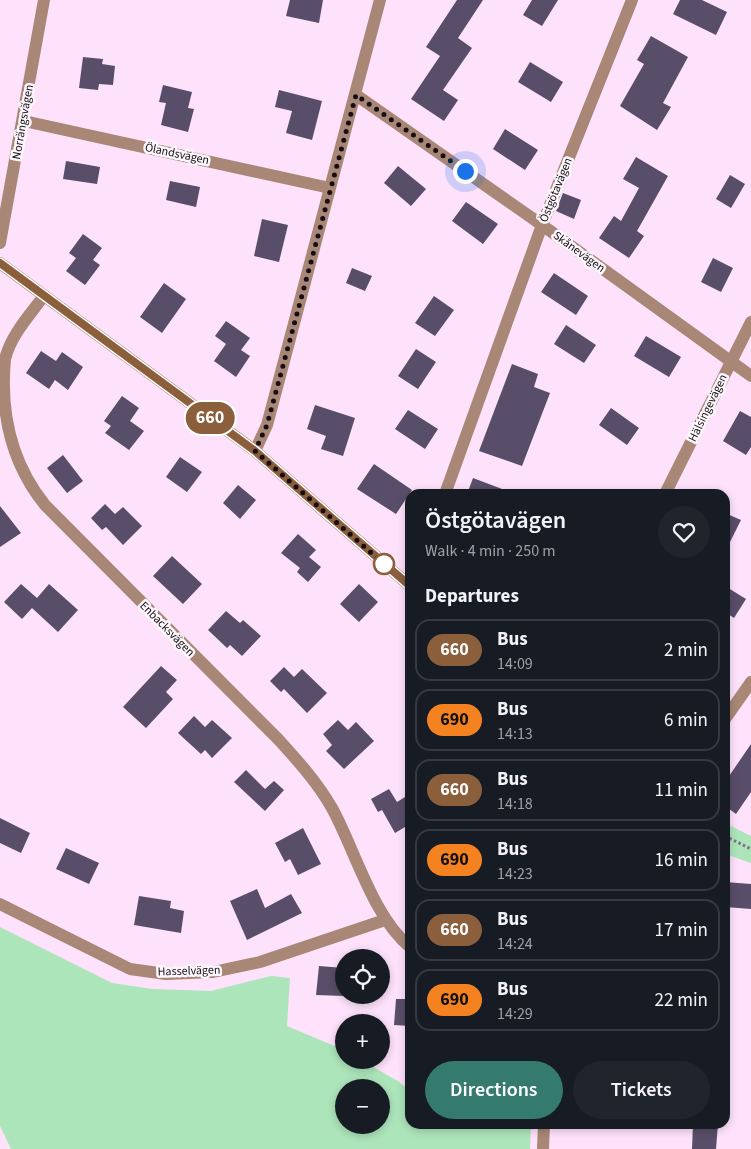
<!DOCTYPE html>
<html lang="en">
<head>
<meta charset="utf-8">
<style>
  :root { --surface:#171b24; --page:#20242c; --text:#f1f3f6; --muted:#9ea1a6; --line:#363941; --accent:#357a6f }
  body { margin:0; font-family:"Source Sans 3",sans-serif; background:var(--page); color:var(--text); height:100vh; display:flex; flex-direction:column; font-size:19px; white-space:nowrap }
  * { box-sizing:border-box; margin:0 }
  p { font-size:16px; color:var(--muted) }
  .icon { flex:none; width:28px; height:28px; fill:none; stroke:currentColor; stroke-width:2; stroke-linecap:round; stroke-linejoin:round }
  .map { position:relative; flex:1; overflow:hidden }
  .details { position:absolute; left:405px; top:489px; width:325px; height:640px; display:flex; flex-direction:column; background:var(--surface); border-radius:15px; box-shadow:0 2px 8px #0003 }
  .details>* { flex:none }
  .badge { padding:0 10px; border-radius:16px; font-size:18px; line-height:32px }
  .fabs { position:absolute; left:335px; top:949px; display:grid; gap:10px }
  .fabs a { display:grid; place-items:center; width:55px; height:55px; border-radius:50%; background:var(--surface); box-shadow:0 2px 8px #0003; font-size:25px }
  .you { position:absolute; width:25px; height:25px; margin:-12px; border:4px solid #fff; border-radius:50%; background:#1a73e8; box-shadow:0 0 0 8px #1a73e833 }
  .map>.badge { position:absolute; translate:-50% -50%; box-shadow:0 0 0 2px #fff }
  h2 { padding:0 20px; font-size:19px; line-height:45px }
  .round { display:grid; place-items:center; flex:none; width:52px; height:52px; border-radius:26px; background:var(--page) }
  .head { display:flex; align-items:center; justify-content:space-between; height:85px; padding:0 20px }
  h1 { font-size:24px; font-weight:600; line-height:38px }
  .primary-button { display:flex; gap:10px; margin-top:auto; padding:10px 20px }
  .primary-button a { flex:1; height:58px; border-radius:30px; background:var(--accent); color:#fff; font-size:20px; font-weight:600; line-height:58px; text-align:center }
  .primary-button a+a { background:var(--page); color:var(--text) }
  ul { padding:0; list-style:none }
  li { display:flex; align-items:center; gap:15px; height:62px; margin:0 10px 8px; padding:0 10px; border:2px solid var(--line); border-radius:15px }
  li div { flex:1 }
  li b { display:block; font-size:19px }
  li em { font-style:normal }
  li .badge { min-width:55px; font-weight:700; text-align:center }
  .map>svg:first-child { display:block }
  .green { fill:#ade5bb; fill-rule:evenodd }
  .building { fill:#594e69 }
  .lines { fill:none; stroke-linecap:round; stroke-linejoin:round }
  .path { stroke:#847182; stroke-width:3; stroke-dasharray:2.5 2.5; stroke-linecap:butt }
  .minor { stroke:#a88776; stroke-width:12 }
  .line-casing { stroke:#fff; stroke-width:11 }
  .line { stroke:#8b5e3c; stroke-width:8 }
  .walk { stroke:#160d15; stroke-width:5; stroke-dasharray:0 9 }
  .stop-dot { fill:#fff; stroke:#8b5e3c; stroke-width:2.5 }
  .labels { text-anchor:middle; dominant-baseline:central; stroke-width:5; stroke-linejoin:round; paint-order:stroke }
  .street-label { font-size:12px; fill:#160d15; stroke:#fcf7fc }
</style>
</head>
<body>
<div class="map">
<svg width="751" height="1149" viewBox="0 0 751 1149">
  <rect width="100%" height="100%" fill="#fee1fb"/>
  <path class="green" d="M725,823L751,836V863L725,854Z
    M0,927L112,983L153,989L211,991L271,976L290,978L287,1026L344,1050V1060H361L398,1081L410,1091V1124H531L530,1149H11L0,1126ZM344,1088H381V1125H344Z"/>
  <path class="building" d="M290,0H323L319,23L286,16Z
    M457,0H483L458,38L472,48L443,90L458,100L444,121L411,99L440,56L426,47Z
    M532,0H558L542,26L523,15Z
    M680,0H702L727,12L716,35L673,14Z
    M651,36L688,57L663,103L671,107L657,130L620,106L644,64L637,60Z
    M83,57L103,59L102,64L115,66L113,85L99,84L98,90L79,88Z
    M530,62L563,82L551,102L518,82Z
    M163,85L192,92L188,108L194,109L188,132L161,125L166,103L159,102Z
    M279,90L322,101L312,140L286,133L292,111L275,107Z
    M505,129L538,150L525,170L493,149Z
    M636,157L668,176L637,231L644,236L629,258L599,238L614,216L621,221L639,188L623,179Z
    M66,161L100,167L97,184L63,179Z
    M398,166L426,189L411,206L384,183Z
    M730,175L745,184L731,208L716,199Z
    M170,181L200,187L196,207L166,200Z
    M563,193L581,200L574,219L556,211Z
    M466,202L498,224L483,244L452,221Z
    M262,219L288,225L279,262L254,256Z
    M83,234L102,248L93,260L100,265L85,285L66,271L76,258L69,253Z
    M713,258L733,268L721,292L701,282Z
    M352,268L372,276L365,291L346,283Z
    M554,273L588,296L576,315L541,292Z
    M164,283L186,299L162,333L140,317Z
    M434,296L454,310L435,336L415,323Z
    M226,321L250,338L241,350L250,356L236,377L214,361L226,344L215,336Z
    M566,325L596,345L584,363L554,344Z
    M646,336L681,357L669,377L634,356Z
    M416,349L436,362L418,389L398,376Z
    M41,351L56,361L62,352L83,367L68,390L55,380L49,389L26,373Z
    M512,364L538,374L534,387L550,393L522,466L479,451Z
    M122,396L139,408L130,421L144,431L129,450L105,433L111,426L104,421Z
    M315,405L355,418L343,456L321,449L326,436L307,429Z
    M611,408L639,428L627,445L599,425Z
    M408,410L438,429L425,449L395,429Z
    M740,411L751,417V447L746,455L723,441Z
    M63,455L83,481L67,493L47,468Z
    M180,457L202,472L187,492L166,477Z
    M374,464L412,490L396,514L357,489Z
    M473,478L510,492V494H467Z
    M238,485L256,500L240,519L223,503Z
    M105,504L115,514L123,507L142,526L123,545L106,527L102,530L91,518Z
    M0,506L21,533L0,547Z
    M725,513L741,520L725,552Z
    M298,534L316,550L309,557L321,567L308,582L297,572L300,568L281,553Z
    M172,556L202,584L183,604L153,576Z
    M21,584L37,598L49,584L78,610L58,632L32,608L22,619L4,602Z
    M359,584L378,602L359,622L340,604Z
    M725,586L746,599L734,618L725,612Z
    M226,611L240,623L243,620L261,636L242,656L230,645L227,648L208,630Z
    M161,666L177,680L166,692L173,699L146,728L123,707Z
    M284,667L294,677L302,669L327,693L307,713L284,689L281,692L270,681Z
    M194,716L205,727L212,720L232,738L212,758L205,750L201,754L178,733Z
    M338,720L348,730L356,722L374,741L344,769L326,751L332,745L323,734Z
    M751,744V792L736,814L725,806V782Z
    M246,770L265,789L274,781L284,790L265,811L234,782Z
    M389,789L397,802L405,797L410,806V824L395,833L382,810L378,812L371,799Z
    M0,818L30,833L21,853L0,843Z
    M303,828L321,864L298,875L290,859L285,862L275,843Z
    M66,848L99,863L89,884L56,869Z
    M725,882L751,884V909L725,907Z
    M257,889L265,908L291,894L302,913L247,940L230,901Z
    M139,896L171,901L170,908L184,911L181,933L134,925Z
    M319,966L344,968V996L316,995Z
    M396,999H410V1026L394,1025Z
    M693,1124H718L716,1149H692Z"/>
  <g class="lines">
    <path class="path" d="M725,836L751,849"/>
    <path class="minor" d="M356,95L542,225L751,376
      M24,121L330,188
      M0,243L44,0
      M0,263L255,451L410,586
      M43,297C29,316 11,335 5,359C0,413 12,464 45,505L278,739C298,761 317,782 332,808C355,850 373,917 410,947
      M255,451L267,425L380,0
      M445,494L542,225L632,0
      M665,494L751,322
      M725,719L751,682
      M0,904L130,969L166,974L213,972L260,962L385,920
      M543,1149L544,1124"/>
  </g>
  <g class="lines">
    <defs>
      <path id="line" d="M0,263L255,451L410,586"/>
    </defs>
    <use href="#line" class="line-casing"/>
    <use href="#line" class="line"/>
    <path class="walk" d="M384,564L255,451L267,425L356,95L465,171"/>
  </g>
  <circle class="stop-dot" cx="384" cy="564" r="10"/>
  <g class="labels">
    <g class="street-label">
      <text transform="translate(23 122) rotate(-80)">Norrängsvägen</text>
      <text transform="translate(177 154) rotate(12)">Ölandsvägen</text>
      <text transform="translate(556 190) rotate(-68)">Östgötavägen</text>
      <text transform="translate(579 252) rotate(36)">Skånevägen</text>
      <text transform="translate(708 408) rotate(-64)">Hälsingevägen</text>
      <text transform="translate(167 629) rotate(45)">Enbacksvägen</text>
      <text transform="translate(189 971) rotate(-2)">Hasselvägen</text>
    </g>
  </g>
</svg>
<div class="fabs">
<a><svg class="icon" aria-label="locate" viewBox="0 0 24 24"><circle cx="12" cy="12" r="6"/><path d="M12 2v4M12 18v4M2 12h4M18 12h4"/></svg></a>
<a>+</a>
<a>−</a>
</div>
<div class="you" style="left:465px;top:171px"></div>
<b class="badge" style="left:210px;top:418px;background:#8b5e3c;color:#fff">660</b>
<section class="details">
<div class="head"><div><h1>Östgötavägen</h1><p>Walk · 4 min · 250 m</p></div><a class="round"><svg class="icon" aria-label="heart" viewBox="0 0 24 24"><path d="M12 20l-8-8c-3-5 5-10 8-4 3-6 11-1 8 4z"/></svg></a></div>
<h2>Departures</h2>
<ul>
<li><span class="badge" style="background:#8b5e3c;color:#fff">660</span><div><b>Bus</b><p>14:09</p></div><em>2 min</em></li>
<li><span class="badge" style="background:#f58220;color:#111">690</span><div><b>Bus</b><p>14:13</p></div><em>6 min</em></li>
<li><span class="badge" style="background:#8b5e3c;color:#fff">660</span><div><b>Bus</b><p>14:18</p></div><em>11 min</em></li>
<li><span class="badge" style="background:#f58220;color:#111">690</span><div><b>Bus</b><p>14:23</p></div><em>16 min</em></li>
<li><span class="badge" style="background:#8b5e3c;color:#fff">660</span><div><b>Bus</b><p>14:24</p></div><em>17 min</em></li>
<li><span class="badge" style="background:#f58220;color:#111">690</span><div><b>Bus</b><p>14:29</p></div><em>22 min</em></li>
</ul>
<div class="primary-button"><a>Directions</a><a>Tickets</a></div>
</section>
</div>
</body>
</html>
